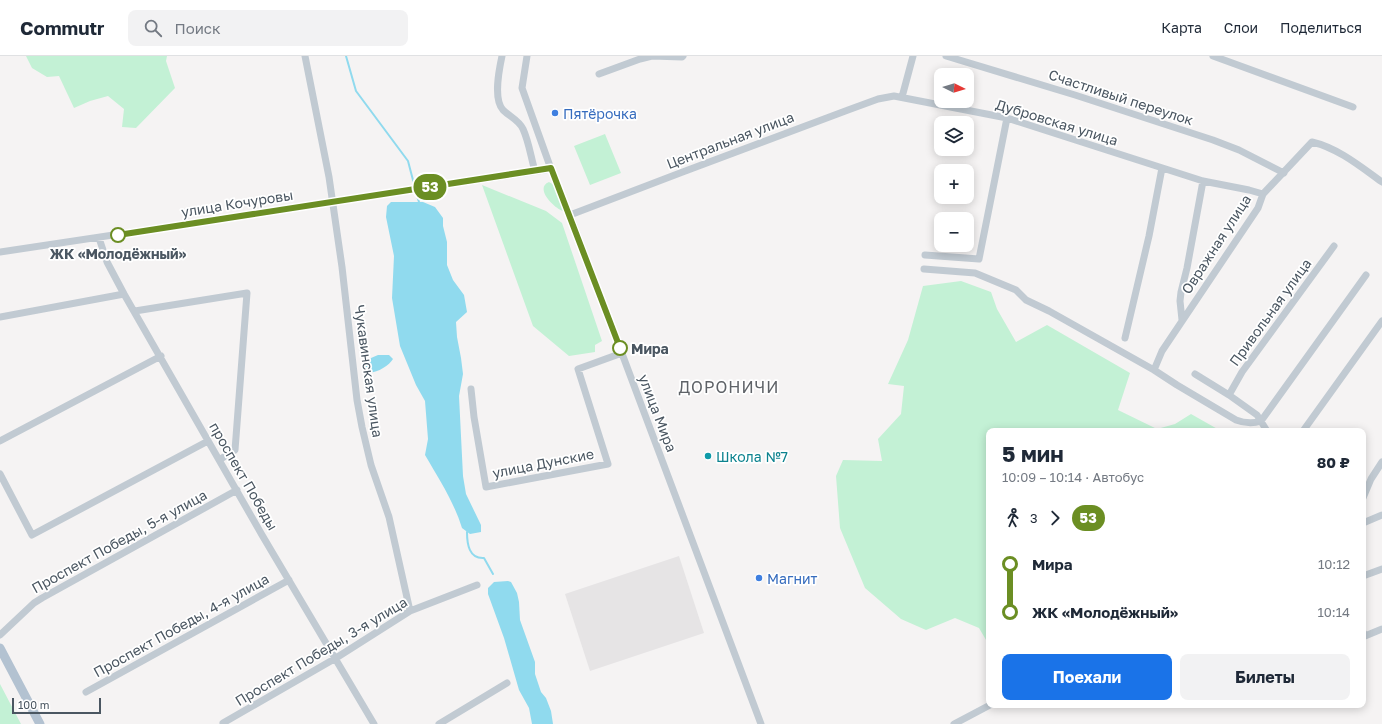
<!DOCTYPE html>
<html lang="ru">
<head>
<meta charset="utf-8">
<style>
  :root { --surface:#fff; --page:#f2f2f3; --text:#1f2937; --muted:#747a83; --line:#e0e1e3; --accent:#1a73e8 }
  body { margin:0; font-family:"Golos Text",sans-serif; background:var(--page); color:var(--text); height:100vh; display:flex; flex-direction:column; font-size:15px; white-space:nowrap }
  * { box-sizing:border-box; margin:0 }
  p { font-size:13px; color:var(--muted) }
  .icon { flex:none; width:22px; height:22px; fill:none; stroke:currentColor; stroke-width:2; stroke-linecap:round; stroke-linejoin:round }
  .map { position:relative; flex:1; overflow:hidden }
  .side { position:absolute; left:986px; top:372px; width:380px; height:280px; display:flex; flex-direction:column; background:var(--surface); border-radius:8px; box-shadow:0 2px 10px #0003 }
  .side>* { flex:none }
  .badge { padding:0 8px; border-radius:13px; font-size:14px; line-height:26px }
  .needle { width:26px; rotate:95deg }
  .controls { position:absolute; left:934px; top:12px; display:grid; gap:8px }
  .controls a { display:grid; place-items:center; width:40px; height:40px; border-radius:8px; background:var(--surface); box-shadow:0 2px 10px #0003; font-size:20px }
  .scale { position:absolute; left:12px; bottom:10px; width:89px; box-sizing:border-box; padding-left:4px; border:2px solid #4a5661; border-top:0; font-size:11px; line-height:14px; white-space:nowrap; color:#4a5661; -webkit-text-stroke:3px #fff; paint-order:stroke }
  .map>.badge { position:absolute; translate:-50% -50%; box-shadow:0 0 0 2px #fff }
  .legs { display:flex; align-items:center; gap:6px; height:44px; padding:0 16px; font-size:13px }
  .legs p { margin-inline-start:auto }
  .head { display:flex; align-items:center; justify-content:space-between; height:68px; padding:0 16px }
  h1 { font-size:22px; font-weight:700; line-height:30px }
  .primary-button { display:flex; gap:8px; margin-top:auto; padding:8px 16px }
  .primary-button a { flex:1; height:46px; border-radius:8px; background:var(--accent); color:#fff; font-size:16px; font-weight:700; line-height:46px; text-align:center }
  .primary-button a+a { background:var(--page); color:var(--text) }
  ul { padding:0 16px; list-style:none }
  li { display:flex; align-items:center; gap:14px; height:48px; font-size:15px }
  li i { display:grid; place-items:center; width:6px; height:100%; margin:0 5px; background:currentColor }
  li i::after { content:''; width:10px; height:10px; margin:-5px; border:3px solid; border-radius:50%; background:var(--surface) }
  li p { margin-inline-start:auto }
  li:first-child i { background:linear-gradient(#0000 50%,currentColor 0) }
  li:last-child i { background:linear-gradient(currentColor 50%,#0000 0) }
  header { display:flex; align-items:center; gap:24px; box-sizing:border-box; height:56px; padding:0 20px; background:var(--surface); border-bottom:1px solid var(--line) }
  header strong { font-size:19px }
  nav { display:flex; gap:22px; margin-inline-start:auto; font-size:14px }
  .search { width:280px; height:36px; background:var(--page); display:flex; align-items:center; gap:10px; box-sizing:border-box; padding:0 14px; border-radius:8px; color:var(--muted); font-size:15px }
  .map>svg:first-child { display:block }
  .education { fill:#e6e4e5 }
  .green { fill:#c3f1d5 }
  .water { fill:#90daee }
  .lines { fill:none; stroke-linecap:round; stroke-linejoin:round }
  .stream { stroke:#90daee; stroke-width:2 }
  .minor { stroke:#c1cad2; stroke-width:7 }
  .major { stroke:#b3c2d1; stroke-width:9 }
  .line-1-casing { stroke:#fff; stroke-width:9 }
  .line-1 { stroke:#6b8e23; stroke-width:6 }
  .shop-dot { fill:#3f7fe0; stroke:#fff; stroke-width:1.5 }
  .stop-1-dot { fill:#fff; stroke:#6b8e23; stroke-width:2 }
  .culture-dot { fill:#0f9aa8; stroke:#fff; stroke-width:1.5 }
  .labels { text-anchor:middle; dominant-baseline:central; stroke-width:3.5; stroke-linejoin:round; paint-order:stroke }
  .street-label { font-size:14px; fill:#4a5661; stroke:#fff }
  .shop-label { font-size:14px; fill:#366cbe; stroke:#fff; text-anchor:start }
  .stop-label { font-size:14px; font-weight:bold; fill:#4a5661; stroke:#fff }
  .culture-label { font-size:14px; fill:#0d838f; stroke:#fff; text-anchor:start }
  .quarter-label { font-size:16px; letter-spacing:1px; fill:#5f6368; stroke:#fff }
</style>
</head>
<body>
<header>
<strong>Commutr</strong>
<div class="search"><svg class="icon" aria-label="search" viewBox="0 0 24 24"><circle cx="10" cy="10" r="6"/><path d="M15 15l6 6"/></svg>Поиск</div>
<nav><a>Карта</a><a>Слои</a><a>Поделиться</a></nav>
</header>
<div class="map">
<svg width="1382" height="668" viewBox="0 0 1382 668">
  <rect width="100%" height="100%" fill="#f5f3f3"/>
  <path class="education" d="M679,500L704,577L590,615L565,538Z"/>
  <path class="green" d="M26,0H167L166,5L175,32L136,72L122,71L124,53L108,40L90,45L74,52L59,20L47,21L32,12Z
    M605,78L621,117L590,129L574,90Z
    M549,126L554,129L564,154L563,155C554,152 534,132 549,126Z
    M482,129L546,155L562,167L602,285L595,289V296L569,300L533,270Z
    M961,225L991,236L997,253L1016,286L1047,269L1130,317L1118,354L1157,373L1175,368L1191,358L1221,375H989V589L979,572L955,562L926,574L901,563L865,532L840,472L836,420L843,404L882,405L878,383L901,358L904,330L888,328L908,284L923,230Z
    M0,628L21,668H0Z"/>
  <path class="water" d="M391,146H423L435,151L443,162V170L447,186V209L453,224L464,239L467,256L456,266L457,281L461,302L463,318L459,340L463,420L466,438L481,469V476L470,478L462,472C454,446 439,423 425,399L428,383L425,345L416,329L400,290L392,242L394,200L386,161L387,150Z
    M378,299H389L393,303C389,310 374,319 366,316L365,308L371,302Z
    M508,525L511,526L517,537L519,546L520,564L535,606V618L541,636L546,642L551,655L553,668H532L529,652L519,634L504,582L488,538V532L494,526Z"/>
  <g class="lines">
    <path class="stream" d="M346,0L356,35L408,105L414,128
      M416,137L419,146
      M467,476C467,488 469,503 484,502L493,518"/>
    <path class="minor" d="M305,0L329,121L342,211L357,344L362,371L371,409L389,461L410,555
      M502,0C499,14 493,43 503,54C510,61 519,64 523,73C529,86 531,102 535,115
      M527,0L522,32L551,113L573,167L761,668
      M946,0L1075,39L1213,84L1239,94L1284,117
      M1213,0L1353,51
      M599,18L640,3L652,0L682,1L683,0
      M902,41L913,0
      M570,159L680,117L848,54L878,43L894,40L1007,62L1203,125L1249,134L1263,138
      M99,182L107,206L124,238L262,479L374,668
      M0,196L551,113
      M925,199L979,203L1007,62
      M924,213L975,217L1016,234L1026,244L1049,255L1154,314L1177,329L1236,364C1244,367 1252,368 1261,365L1366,219
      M135,255L247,237L235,394L219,404
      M0,261L124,238
      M1182,264L1180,245L1181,236L1187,212L1203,125
      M1125,282L1149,180L1162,112
      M1154,314L1162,295L1258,152L1263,138L1312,86C1338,92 1361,111 1382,126
      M1195,318L1229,339L1257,359L1267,375
      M471,333L474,361L486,431L608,408L578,313L622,297
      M1229,339L1242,316L1334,190
      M1303,375L1382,265
      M0,385L161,300
      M0,418L32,479L208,385
      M1363,442L1371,423L1382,406
      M1363,467L1382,459
      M1363,520L1382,513
      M1363,576L1365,580L1382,573
      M0,579L34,547L42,542L237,434
      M86,636L289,524
      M223,667L336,602L410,555L477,529
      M439,668L507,627
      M954,668L990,649"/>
    <path class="major" d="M0,592L40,668"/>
  </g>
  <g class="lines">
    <defs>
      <path id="line-1" d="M118,179L551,112L620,292"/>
    </defs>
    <use href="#line-1" class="line-1-casing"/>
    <use href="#line-1" class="line-1"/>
  </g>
  <g class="shop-dot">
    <circle cx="555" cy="57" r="4"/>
    <circle cx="759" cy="522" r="4"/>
  </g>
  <g class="stop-1-dot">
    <circle cx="118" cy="179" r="7"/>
    <circle cx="620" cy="292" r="7"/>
  </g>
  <circle class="culture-dot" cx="708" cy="400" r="4"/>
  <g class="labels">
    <g class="street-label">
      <text transform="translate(1121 41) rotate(18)">Счастливый переулок</text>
      <text transform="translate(1057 66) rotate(17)">Дубровская улица</text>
      <text transform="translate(730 84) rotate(-21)">Центральная улица</text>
      <text transform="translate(237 147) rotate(-9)">улица Кочуровы</text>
      <text transform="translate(1216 188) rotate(-57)">Овражная улица</text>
      <text transform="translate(1270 256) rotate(-54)">Привольная улица</text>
      <text transform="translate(369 315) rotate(82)">Чукавинская улица</text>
      <text transform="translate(658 357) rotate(69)">улица Мира</text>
      <text transform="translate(543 407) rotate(-11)">улица Дунские</text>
      <text transform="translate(244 420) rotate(60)">проспект Победы</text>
      <text transform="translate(119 485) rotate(-29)">Проспект Победы, 5-я улица</text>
      <text transform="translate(181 569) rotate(-29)">Проспект Победы, 4-я улица</text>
      <text transform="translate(321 595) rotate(-31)">Проспект Победы, 3-я улица</text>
    </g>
    <g class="shop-label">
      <text x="563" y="57">Пятёрочка</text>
      <text x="767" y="522">Магнит</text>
    </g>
    <g class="stop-label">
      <text x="118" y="197">ЖК «Молодёжный»</text>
      <text x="631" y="292" text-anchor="start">Мира</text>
    </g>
    <g class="culture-label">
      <text x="716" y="400">Школа №7</text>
    </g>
    <g class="quarter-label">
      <text x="729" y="331">ДОРОНИЧИ</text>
    </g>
  </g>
</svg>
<div class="controls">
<a><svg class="needle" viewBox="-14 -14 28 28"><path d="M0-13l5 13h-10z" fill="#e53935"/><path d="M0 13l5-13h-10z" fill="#747a83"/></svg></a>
<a><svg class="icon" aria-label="layers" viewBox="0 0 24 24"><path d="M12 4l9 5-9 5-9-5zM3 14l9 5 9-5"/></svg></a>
<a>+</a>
<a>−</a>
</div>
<div class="scale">100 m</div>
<b class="badge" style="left:430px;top:131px;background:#6b8e23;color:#fff">53</b>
<section class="side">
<div class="head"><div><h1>5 мин</h1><p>10:09 – 10:14 · Автобус</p></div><b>80 ₽</b></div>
<div class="legs"><svg class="icon" aria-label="walk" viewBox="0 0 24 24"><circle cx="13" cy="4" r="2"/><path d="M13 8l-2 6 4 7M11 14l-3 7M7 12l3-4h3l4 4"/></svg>3<svg class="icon" aria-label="forward" viewBox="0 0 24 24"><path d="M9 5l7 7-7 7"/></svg><b class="badge" style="background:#6b8e23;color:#fff">53</b></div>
<ul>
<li><i style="color:#6b8e23"></i><b>Мира</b><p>10:12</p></li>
<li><i style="color:#6b8e23"></i><b>ЖК «Молодёжный»</b><p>10:14</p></li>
</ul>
<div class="primary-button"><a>Поехали</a><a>Билеты</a></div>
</section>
</div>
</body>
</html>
